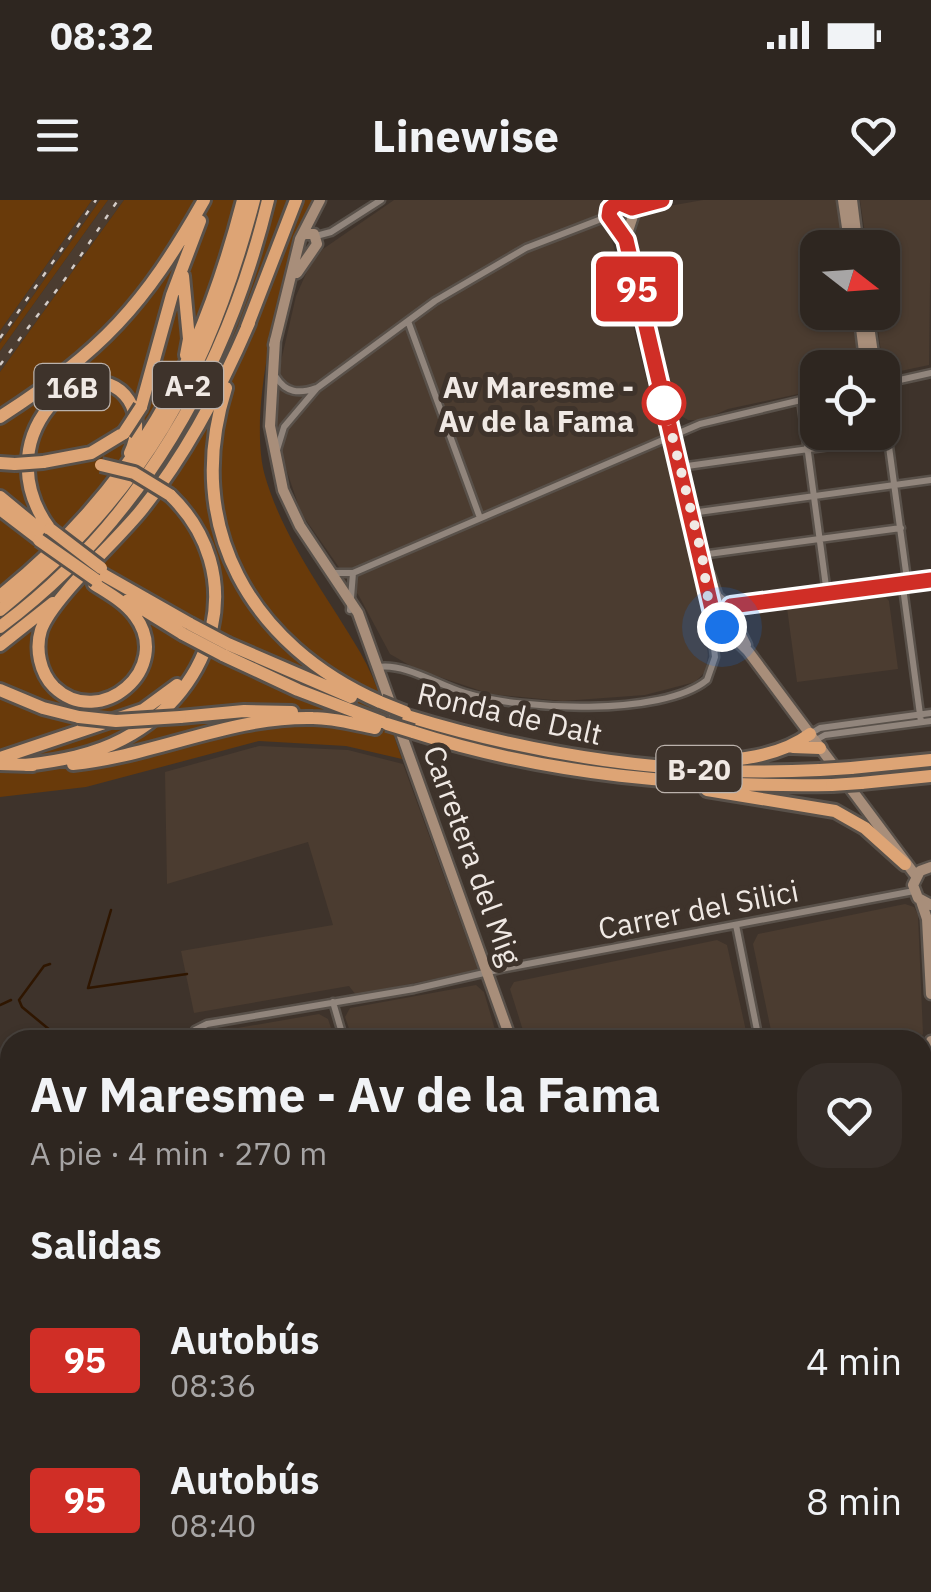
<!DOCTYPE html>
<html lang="es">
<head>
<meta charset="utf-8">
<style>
  :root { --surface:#2e2620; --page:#362e29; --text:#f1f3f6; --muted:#a7a5a5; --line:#49433e }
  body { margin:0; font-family:"IBM Plex Sans",sans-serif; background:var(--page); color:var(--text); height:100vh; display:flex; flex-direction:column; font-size:38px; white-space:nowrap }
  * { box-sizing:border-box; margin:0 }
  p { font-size:32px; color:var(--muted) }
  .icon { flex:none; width:55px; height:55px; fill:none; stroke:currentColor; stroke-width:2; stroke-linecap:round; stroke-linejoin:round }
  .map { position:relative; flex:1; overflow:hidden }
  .side { position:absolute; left:0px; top:830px; width:932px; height:562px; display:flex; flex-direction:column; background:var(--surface); border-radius:30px 30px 0 0; box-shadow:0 2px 8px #0004,0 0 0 2px var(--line) }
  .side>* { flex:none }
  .badge { padding:0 20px; border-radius:8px; font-size:35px; line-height:65px }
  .needle { width:65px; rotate:107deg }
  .controls { position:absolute; left:800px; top:30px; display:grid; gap:20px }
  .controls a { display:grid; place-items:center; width:100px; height:100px; border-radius:20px; background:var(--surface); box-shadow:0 2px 8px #0004,0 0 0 2px var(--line); font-size:50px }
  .you { position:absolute; width:50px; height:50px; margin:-25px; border:8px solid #fff; border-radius:50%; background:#1a73e8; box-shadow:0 0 0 15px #1a73e833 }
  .map>.badge { position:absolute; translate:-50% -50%; box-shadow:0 0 0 5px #fff }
  h2 { padding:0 30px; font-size:38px; line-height:90px }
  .round { display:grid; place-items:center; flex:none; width:105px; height:105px; border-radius:30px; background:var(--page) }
  .head { display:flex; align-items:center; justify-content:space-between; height:170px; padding:0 30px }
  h1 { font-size:48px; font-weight:700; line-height:75px }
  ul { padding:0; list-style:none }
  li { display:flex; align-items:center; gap:30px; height:140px; padding:0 30px }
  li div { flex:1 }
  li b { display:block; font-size:38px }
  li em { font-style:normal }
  li .badge { min-width:110px; font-weight:700; text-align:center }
  .status { display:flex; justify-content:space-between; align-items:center; height:70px; padding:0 50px; background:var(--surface); direction:ltr }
  .status svg { height:28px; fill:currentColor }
  header { display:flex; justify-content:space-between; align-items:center; height:130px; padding:0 30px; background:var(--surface); font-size:45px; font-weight:700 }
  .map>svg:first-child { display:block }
  .built { fill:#4b3c30 }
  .green { fill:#693a0a }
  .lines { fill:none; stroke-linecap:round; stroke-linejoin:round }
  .stream { stroke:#2f1600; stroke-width:2.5 }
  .street-casing { stroke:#59514a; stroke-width:11 }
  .secondary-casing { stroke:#59514a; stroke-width:15 }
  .highway-casing { stroke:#59514a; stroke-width:18 }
  .street { stroke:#91857c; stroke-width:6 }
  .secondary { stroke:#a88e7a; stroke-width:10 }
  .highway { stroke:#dda475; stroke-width:12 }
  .rail { stroke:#d4ccc7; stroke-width:2.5; stroke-dasharray:5 10; stroke-linecap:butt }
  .highway-bridge-casing { stroke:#59514a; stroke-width:18; stroke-linecap:butt }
  .highway-bridge { stroke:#dda475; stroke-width:12 }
  .line-casing { stroke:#fff; stroke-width:22 }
  .line { stroke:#d02e26; stroke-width:15 }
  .walk { stroke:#f0e9e4; stroke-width:10; stroke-dasharray:0 18 }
  .stop-dot { fill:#fff; stroke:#d02e26; stroke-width:5 }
  .labels { text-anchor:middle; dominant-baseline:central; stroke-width:10; stroke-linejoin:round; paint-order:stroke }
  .shield { fill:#3e332b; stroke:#bbb2ac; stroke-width:2.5 }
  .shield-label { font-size:28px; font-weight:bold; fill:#f0e9e4 }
  .stop-label { font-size:30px; font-weight:bold; fill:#f0e9e4; stroke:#3e332b; text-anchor:end }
  .street-label { font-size:30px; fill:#f0e9e4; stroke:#3e332b }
</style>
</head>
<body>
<div class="status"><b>08:32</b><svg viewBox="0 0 49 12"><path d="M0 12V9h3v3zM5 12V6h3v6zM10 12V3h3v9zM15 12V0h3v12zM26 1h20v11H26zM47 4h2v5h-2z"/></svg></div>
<header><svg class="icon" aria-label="menu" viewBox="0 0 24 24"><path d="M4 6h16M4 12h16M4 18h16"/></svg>Linewise<svg class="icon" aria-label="heart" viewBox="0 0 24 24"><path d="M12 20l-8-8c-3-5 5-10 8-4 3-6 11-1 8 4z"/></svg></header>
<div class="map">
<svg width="931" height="1392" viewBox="0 0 931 1392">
  <rect width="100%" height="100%" fill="#3e332b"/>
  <path class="built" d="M92,0H100L0,143V131Z
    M108,0H124L0,172V151Z
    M394,0H602L697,382L708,455L705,472L695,482L645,495L563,501L490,494L416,469L390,454L359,396L301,313L275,236L274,208L275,187L296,96L309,67L323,49Z
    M703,0H840L846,47L818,48V112L855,113L863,167L818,168L817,190L728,209L703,220H688L678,214L672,203L631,32L638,17L652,9Z
    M860,0H931L929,165L891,173L883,168L876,113L882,112V48L867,47Z
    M885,396L889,401L898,469L797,482L787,408Z
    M259,546L348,550L403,564L478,770L356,795L349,786L194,813L181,751L333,725L308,642L167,684L165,572Z
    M905,704L914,707L918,715L923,834L919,840H773L753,744L758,734Z
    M717,740L727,745L748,840H526L510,789L514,782Z
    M476,785L484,792L498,840H353L345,817L350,808Z
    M319,814L328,819L335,840H198L203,834Z
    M922,877L927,883L931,908V1073L923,1074Z
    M0,1146L10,1230L12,1392H0Z
    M683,1383H873L875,1392H685Z"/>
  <path class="green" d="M0,0H92L0,131Z
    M100,0H108L0,151V143Z
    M124,0H312C284,66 246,208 265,276C284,341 326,394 360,452C379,485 389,522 402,559L346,546L259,541L86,587L0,597V172Z
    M10,923L5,954L10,1057L7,1068L0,1069V926Z
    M194,1383H309V1392H194Z"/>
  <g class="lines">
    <path class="stream" d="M111,710L88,788L187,774
      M50,764L44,766L19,800L22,807L62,840
      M0,805L11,800"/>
    <defs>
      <path id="street" d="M632,8L662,0
        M316,36L331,32L381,0
        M408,121L480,318
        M276,177C286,193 299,194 316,188
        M882,184L931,173
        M882,195L906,372L904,395L921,522
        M801,200L827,394
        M277,250L284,227L317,188L435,101L526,48L609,16
        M680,267L888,238
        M691,313L931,280
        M701,355L901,328
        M333,373H353L700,224L818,196
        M732,406L931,380
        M350,410L353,373
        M378,467C406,463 438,485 465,493C519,510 662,517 707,480L715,457L710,414
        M810,534L820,528L931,513
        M816,540L825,535L931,521
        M736,725L759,840
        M333,802L344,840
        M190,840L195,830L207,824L414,789L506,768L914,691
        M0,1081L10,1080
        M922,1085L931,1084
        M0,1095L10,1153
        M922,1096L931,1095
        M922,1189L931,1187
        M922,1250L931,1249
        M922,1305L931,1341
        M22,1382V1392
        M378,1382L383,1392
        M389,1382L394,1392
        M544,1382L547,1392
        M882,1382L884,1392
        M504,1392L530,1382"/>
      <path id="secondary" d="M843,0L850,48
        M852,0L858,48
        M625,40L634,13L629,4L620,2L611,7L609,16L625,40L701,355L711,415L748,451L916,676
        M297,73L317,44L314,34H303
        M859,112L866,168
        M867,112L875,168
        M275,140L270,226L283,290L300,326L358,413L511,840
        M274,145L300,39L320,0
        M709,375L717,397L733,410V419L746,445
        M931,667L920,671L913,685L918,698L931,705
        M921,701L927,719L931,794
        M931,841L927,853L931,864
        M673,1382L675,1392"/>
      <path id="highway" d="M183,76L189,139L186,155
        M247,127L296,0
        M226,188C182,327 251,445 380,502
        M141,207L172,95L200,21
        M0,217C102,151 144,106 204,0
        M43,262L91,253L124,233
        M0,263L15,264
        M0,297L45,334
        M0,309L38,338
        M50,329C22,292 19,244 49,207C58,196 68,187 81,184C125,172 148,216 130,253
        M102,374L190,424
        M94,384C108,393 125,402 135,416C174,468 100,531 54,487C40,473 35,449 41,430C52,398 119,339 143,308C188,252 221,188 249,123
        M0,396C136,287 200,166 243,0
        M128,400L183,434
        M0,410C142,295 208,176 254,0
        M0,427C141,322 227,169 268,0
        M228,444L351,497
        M0,445L53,403
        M223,455L298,490L382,522
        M0,490L43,508L79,517
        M407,516C541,557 681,577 820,570
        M180,517L244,511L292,512
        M413,532C550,576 689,587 832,585
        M793,547L820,548
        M0,558L143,510L177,485
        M698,562C735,561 779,557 810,534
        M0,564L33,565
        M73,564C154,556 231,516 313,518C334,518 354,524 375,528
        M26,565C59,561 93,555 123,539C217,490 250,372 170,295
        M851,568L931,560
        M861,583L931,576
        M707,590L835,611L865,628L905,664"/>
    </defs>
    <use href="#street" class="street-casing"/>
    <use href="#secondary" class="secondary-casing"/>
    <use href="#highway" class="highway-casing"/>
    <use href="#street" class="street"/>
    <use href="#secondary" class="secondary"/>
    <use href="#highway" class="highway"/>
    <path class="rail" d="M0,138L96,0
      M0,165L65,79L118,0"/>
    <defs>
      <path id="highway-bridge" d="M124,233L141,207
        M15,264L43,262
        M101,265L134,273L170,295
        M50,329L101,368
        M39,340L96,380
        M190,424L228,444
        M183,434L223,455
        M380,502L405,512
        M79,517L116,521L180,517
        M387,524L413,532
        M820,570L851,568
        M832,585L861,583"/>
    </defs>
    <use href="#highway-bridge" class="highway-bridge-casing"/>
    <use href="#highway-bridge" class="highway-bridge"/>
  </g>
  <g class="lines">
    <defs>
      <path id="line" d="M662,0L632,8L618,2L610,9L609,16L626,40L715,422L722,427L730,426L733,417L731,406L931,380"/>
    </defs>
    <use href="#line" class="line-casing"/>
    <use href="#line" class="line"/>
    <path class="walk" d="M664,203L702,355L710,412L722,427"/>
  </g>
  <circle class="stop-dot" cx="664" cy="203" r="20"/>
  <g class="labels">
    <g class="shield">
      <rect x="153" y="162" width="70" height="46" rx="8"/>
      <rect x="34.5" y="164" width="75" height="46" rx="8"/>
      <rect x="656.5" y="546" width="85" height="46" rx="8"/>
    </g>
    <g class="shield-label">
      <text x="188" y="185">A-2</text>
      <text x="72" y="187">16B</text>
      <text x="699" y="569">B-20</text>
    </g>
    <g class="stop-label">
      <text x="634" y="186">Av Maresme -<tspan x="634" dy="34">Av de la Fama</tspan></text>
    </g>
    <g class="street-label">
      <text transform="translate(510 513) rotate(13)">Ronda de Dalt</text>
      <text transform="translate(473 655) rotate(70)">Carretera del Mig</text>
      <text transform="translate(698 709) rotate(-11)">Carrer del Silici</text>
    </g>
  </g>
</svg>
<div class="controls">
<a><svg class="needle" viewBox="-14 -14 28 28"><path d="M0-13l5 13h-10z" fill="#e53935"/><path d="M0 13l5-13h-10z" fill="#a7a5a5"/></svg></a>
<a><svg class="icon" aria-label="locate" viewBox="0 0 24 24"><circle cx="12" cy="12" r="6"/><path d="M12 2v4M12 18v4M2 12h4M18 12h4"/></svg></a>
</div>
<div class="you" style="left:722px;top:427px"></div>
<b class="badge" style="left:637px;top:89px;background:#d02e26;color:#fff">95</b>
<section class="side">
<div class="head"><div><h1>Av Maresme - Av de la Fama</h1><p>A pie · 4 min · 270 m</p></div><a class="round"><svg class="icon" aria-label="heart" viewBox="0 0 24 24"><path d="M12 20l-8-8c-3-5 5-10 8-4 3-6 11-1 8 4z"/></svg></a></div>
<h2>Salidas</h2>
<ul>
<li><span class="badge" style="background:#d02e26;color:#fff">95</span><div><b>Autobús</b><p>08:36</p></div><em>4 min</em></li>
<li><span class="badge" style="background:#d02e26;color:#fff">95</span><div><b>Autobús</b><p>08:40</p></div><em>8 min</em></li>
</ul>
</section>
</div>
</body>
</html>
